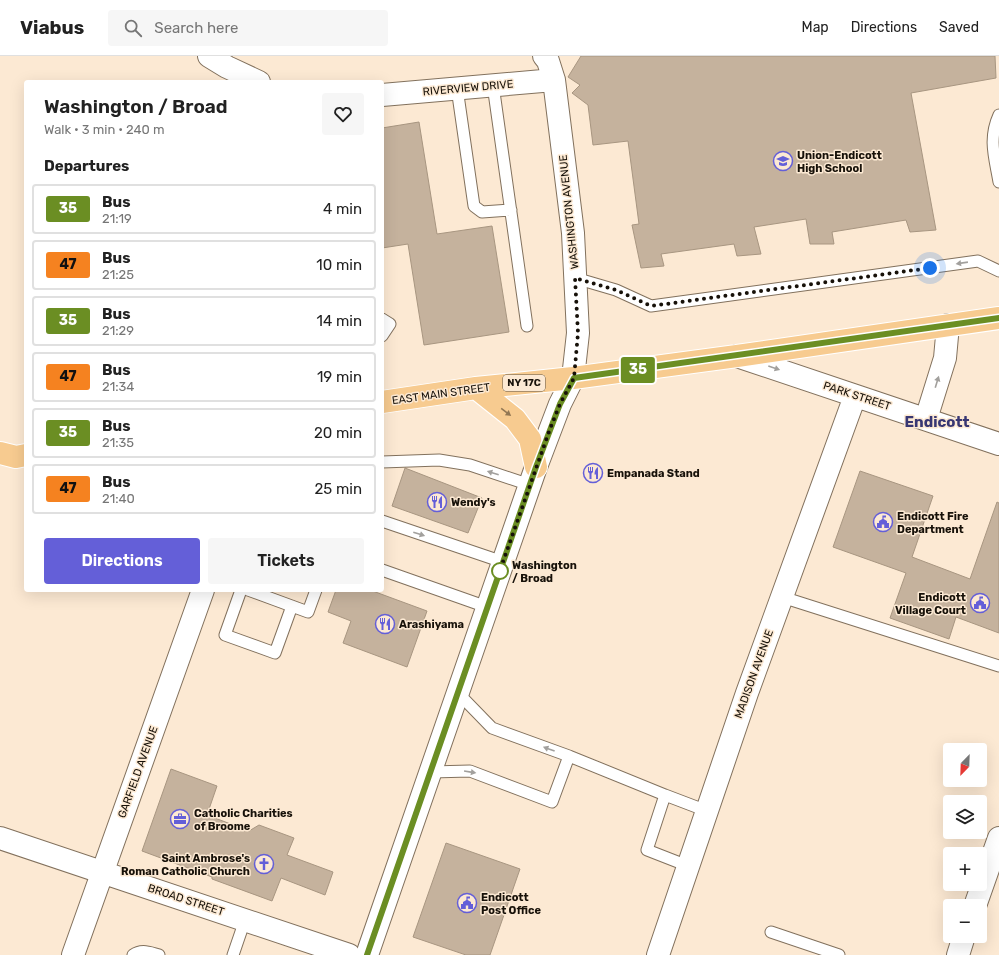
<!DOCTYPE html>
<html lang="en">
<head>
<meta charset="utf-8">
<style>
  :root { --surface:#fff; --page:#f6f6f6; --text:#222; --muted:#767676; --line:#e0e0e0; --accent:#645fd8 }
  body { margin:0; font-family:Rubik,sans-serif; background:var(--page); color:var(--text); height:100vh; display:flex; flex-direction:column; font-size:15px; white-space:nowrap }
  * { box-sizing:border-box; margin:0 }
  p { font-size:13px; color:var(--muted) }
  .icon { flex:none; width:22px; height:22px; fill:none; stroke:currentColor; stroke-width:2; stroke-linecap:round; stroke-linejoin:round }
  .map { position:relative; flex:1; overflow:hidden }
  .details { position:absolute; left:24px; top:24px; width:360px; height:512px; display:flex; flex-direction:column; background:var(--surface); border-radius:4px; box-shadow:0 4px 16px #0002 }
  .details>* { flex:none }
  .badge { padding:0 8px; border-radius:3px; font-size:14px; line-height:26px }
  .needle { width:26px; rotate:203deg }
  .controls { position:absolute; left:943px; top:687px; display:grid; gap:8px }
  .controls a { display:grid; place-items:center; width:44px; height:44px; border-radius:4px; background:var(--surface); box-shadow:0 4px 16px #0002; font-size:20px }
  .you { position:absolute; width:20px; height:20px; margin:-10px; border:3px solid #fff; border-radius:50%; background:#1a73e8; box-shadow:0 0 0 6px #1a73e833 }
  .map>.badge { position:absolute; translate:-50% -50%; box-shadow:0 0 0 2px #fff }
  h2 { padding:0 20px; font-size:15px; line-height:36px }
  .round { display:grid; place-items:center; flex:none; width:42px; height:42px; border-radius:4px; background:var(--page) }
  .headline { display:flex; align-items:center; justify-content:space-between; height:68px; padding:0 20px }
  h1 { font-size:19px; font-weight:600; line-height:30px }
  .button { display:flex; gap:8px; margin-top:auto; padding:8px 20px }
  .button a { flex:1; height:46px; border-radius:4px; background:var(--accent); color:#fff; font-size:16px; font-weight:600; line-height:46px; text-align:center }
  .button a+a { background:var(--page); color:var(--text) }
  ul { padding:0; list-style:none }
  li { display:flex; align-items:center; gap:12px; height:50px; margin:0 8px 6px; padding:0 12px; border:2px solid var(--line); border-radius:4px }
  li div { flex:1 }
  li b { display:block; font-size:15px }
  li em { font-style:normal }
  li .badge { min-width:44px; font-weight:700; text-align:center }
  header { display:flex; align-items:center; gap:24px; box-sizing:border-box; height:56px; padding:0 20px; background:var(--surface); border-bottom:1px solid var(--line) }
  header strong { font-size:19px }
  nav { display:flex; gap:22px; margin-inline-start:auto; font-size:14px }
  .search { width:280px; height:36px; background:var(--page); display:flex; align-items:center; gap:10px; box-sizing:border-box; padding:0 14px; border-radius:4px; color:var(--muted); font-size:15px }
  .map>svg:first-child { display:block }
  .building { fill:#c5b29d; stroke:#a89681 }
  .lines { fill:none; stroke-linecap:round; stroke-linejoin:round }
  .service-casing { stroke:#82715d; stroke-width:13 }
  .minor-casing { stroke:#82715d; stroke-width:24 }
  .tertiary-casing { stroke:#82715d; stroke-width:24 }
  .primary-casing { stroke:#fff; stroke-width:24 }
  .service { stroke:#fff; stroke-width:11 }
  .minor { stroke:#fff; stroke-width:22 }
  .tertiary { stroke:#fff; stroke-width:22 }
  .primary { stroke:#f7cb90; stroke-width:22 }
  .oneway { fill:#a2a09d }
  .oneway2 { fill:#927753 }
  .line-casing { stroke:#fff; stroke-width:9 }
  .line { stroke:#6b8e23; stroke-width:6 }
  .walk { stroke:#171109; stroke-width:4; stroke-dasharray:0 7.2 }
  .stop-dot { fill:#fff; stroke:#6b8e23; stroke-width:2 }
  .labels { text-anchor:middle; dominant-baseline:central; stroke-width:3; stroke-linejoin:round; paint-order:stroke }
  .shield { fill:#fce9d3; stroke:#5c5246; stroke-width:1 }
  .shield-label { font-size:10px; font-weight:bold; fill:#171109 }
  .street-label { font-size:11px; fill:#171109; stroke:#fce9d3 }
  .poi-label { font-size:11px; font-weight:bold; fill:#171109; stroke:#fce9d3; text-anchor:start }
  .stop-label { font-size:11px; font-weight:bold; fill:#171109; stroke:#fce9d3; text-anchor:start }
  .district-label { font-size:15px; font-weight:bold; fill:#383773; stroke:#fce9d3 }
</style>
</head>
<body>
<header>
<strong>Viabus</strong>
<div class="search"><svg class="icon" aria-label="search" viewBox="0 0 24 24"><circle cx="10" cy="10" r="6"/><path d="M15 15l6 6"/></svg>Search here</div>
<nav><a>Map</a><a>Directions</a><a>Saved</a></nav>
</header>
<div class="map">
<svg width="999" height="899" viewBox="0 0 999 899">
  <rect width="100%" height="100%" fill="#fce9d3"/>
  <path class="building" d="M581,0H995L996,22L911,37L936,174L910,176L906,164L832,176L834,188H810L806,163L754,171L761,198L737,200L734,188L661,198L664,210L641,212L632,169L639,168L628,85L593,89L588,49L572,37L580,29L568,21Z
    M419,66L437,178L492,170L509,276L424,289L408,188L382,192V72Z
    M405,412L482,442L468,477L392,450Z
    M860,415L933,440L912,501L970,523L997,446L999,447V577L956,561L949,583L890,562L906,517L833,491Z
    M336,534H370L427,555L407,611L343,587L351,565L328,556Z
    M171,713L217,730L207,759L249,775L259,769L294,782L287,799L333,816L325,839L281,822L272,845L212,823V821L142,795Z
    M446,787L520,813L490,899H466L413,881Z"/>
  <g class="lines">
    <defs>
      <path id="service" d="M493,29L527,270
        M457,32L474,150L482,156L511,154
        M999,59C988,83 995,102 999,126
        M575,222L616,234L651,250L978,205L999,215
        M382,280L390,268L382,263
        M382,406L439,404L470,409L530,429
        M382,465L503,506
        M382,514L487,551
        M241,534L225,579L275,597L292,550
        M248,534L308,556L316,534
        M782,541L999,610
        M569,700L665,739
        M431,716L470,715L552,746L569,700L492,672L458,637
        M688,810L647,794L665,739L707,755
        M771,876L839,899
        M133,899C141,893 150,896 159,899
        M233,899L245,864"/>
      <path id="minor" d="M209,0L227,11L259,26
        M544,0L548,5L554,24L573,177L578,277L573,322
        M382,39L554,24
        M737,300L999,388
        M926,363L945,302L948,269
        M0,782L349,899
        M975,850L999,782
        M73,899L203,534
        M658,899L747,637L855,340
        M958,899L964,880"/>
      <path id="tertiary" d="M367,899L536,411L560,348L573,322"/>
      <path id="primary" d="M476,332L515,363L530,383L536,411
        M382,346L476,332L573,322L737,300L999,262
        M0,397L16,401L26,399"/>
    </defs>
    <use href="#service" class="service-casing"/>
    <use href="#minor" class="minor-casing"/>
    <use href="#tertiary" class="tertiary-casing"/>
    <use href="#primary" class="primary-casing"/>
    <use href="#service" class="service"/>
    <use href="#minor" class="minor"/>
    <use href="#tertiary" class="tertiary"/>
    <use href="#primary" class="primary"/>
  </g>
  <defs><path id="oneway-solid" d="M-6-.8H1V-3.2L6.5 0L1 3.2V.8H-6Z"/></defs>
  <g class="oneway">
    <use href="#oneway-solid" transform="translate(962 207) rotate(172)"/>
    <use href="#oneway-solid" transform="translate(774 312) rotate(19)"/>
    <use href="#oneway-solid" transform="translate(937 326) rotate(-73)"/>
    <use href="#oneway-solid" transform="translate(493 417) rotate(-162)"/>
    <use href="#oneway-solid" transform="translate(419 478) rotate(18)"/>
    <use href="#oneway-solid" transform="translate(549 693) rotate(-160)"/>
    <use href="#oneway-solid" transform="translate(470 716) rotate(9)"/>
  </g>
  <use class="oneway2" href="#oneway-solid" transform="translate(506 356) rotate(37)"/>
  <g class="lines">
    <defs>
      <path id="line" d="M367,899L536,411L560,348L574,322L999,262"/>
    </defs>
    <use href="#line" class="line-casing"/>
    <use href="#line" class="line"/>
    <path class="walk" d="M500,515L499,517L550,373L560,348L574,322L578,277L575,222L616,234L651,250L930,212"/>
  </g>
  <defs>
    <symbol id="school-ring" viewBox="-11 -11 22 22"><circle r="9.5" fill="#fce9d3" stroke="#645fd8" stroke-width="1.5"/><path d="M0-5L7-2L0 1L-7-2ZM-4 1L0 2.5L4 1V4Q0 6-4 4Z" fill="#645fd8"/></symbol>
    <symbol id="restaurant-ring" viewBox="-11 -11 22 22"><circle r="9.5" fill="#fce9d3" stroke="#645fd8" stroke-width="1.5"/><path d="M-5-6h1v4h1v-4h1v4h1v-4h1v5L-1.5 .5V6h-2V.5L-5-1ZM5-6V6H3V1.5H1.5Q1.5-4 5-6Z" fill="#645fd8"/></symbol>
    <symbol id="civic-ring" viewBox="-11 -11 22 22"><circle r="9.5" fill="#fce9d3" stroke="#645fd8" stroke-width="1.5"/><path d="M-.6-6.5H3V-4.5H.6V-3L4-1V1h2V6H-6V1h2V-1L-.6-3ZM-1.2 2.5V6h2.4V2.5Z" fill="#645fd8"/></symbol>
    <symbol id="office-ring" viewBox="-11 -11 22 22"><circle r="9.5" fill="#fce9d3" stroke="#645fd8" stroke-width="1.5"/><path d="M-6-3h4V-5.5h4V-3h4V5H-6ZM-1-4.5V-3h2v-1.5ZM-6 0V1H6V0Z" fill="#645fd8"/></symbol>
    <symbol id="church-ring" viewBox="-11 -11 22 22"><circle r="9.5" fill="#fce9d3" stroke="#645fd8" stroke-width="1.5"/><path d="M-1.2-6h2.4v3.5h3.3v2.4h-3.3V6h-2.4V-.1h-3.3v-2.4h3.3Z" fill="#645fd8"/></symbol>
  </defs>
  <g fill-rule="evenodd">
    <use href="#school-ring" x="772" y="94" width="22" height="22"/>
    <use href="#restaurant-ring" x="582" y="406" width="22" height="22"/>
    <use href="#restaurant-ring" x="426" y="435" width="22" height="22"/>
    <use href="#civic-ring" x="872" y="455" width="22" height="22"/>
    <use href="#civic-ring" x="969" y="536" width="22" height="22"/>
    <use href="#restaurant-ring" x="374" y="557" width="22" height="22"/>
    <use href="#office-ring" x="169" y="752" width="22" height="22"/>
    <use href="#church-ring" x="253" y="797" width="22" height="22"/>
    <use href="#civic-ring" x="456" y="836" width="22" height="22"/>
  </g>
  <circle class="stop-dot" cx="500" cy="515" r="8"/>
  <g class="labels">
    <rect class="shield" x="503" y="319" width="42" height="16" rx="3"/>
    <g class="shield-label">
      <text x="524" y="327">NY 17C</text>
    </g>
    <g class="street-label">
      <text transform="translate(468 32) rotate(-5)">RIVERVIEW DRIVE</text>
      <text transform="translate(569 156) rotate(-96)">WASHINGTON AVENUE</text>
      <text transform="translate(441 338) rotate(-8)">EAST MAIN STREET</text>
      <text transform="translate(857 340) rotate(18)">PARK STREET</text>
      <text transform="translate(754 618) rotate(-70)">MADISON AVENUE</text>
      <text transform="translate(138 716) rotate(-70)">GARFIELD AVENUE</text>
      <text transform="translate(186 844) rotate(18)">BROAD STREET</text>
    </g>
    <g class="poi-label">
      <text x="797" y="99">Union-Endicott<tspan x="797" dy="13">High School</tspan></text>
      <text x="607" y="417">Empanada Stand</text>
      <text x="451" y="446">Wendy's</text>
      <text x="897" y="460">Endicott Fire<tspan x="897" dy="13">Department</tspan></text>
      <text x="966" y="541" text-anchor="end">Endicott<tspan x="966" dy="13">Village Court</tspan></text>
      <text x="399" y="568">Arashiyama</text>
      <text x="194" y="757">Catholic Charities<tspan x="194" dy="13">of Broome</tspan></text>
      <text x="250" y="802" text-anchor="end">Saint Ambrose's<tspan x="250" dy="13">Roman Catholic Church</tspan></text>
      <text x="481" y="841">Endicott<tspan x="481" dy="13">Post Office</tspan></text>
    </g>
    <g class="stop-label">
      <text x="512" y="509">Washington<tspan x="512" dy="13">/ Broad</tspan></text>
    </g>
    <g class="district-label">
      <text x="937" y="366">Endicott</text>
    </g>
  </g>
</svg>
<div class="controls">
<a><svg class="needle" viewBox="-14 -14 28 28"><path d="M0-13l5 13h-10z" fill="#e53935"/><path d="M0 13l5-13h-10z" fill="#767676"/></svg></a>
<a><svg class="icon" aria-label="layers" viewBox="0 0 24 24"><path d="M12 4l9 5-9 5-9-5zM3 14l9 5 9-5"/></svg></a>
<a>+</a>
<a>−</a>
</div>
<div class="you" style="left:930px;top:212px"></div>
<b class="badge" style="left:638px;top:314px;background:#6b8e23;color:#fff">35</b>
<section class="details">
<div class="headline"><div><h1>Washington / Broad</h1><p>Walk · 3 min · 240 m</p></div><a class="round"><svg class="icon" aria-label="heart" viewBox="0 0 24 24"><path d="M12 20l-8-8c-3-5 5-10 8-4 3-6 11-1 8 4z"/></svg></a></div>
<h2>Departures</h2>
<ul>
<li><span class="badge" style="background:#6b8e23;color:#fff">35</span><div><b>Bus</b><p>21:19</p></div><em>4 min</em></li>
<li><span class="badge" style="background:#f58220;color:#111">47</span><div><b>Bus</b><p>21:25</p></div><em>10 min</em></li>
<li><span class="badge" style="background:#6b8e23;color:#fff">35</span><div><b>Bus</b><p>21:29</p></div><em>14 min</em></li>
<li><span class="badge" style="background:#f58220;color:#111">47</span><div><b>Bus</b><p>21:34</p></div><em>19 min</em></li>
<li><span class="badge" style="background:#6b8e23;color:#fff">35</span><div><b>Bus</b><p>21:35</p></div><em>20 min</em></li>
<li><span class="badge" style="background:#f58220;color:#111">47</span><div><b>Bus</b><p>21:40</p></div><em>25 min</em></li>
</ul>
<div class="button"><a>Directions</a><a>Tickets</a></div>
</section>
</div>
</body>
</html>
